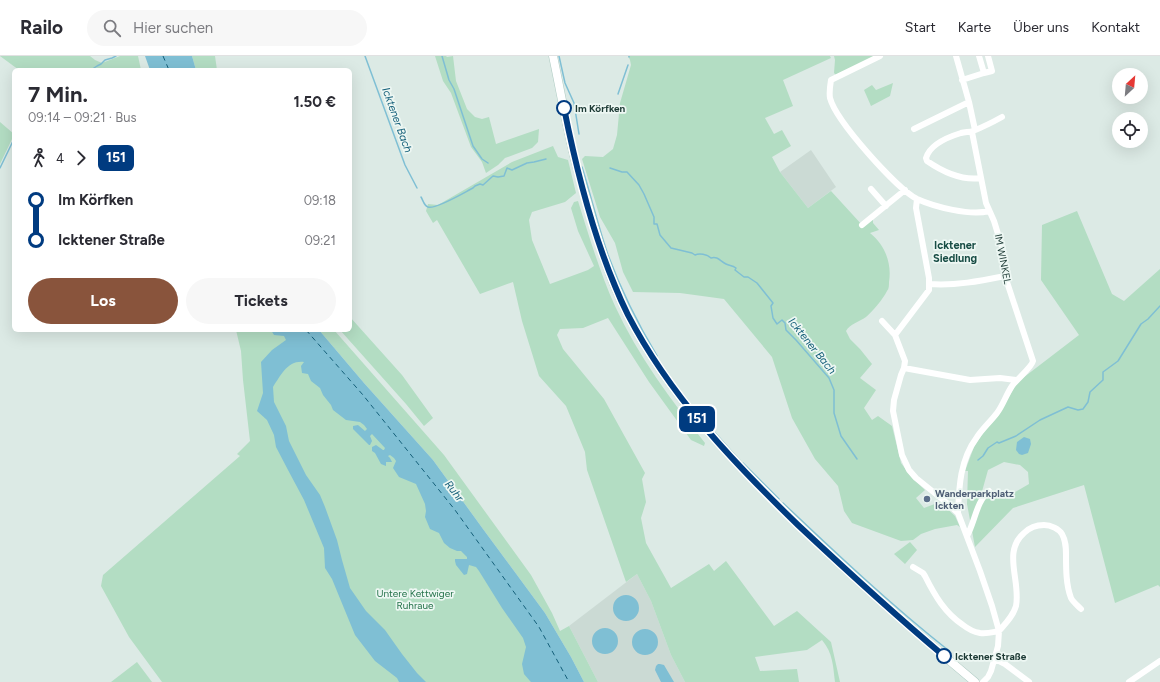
<!DOCTYPE html>
<html lang="de">
<head>
<meta charset="utf-8">
<style>
  :root { --surface:#fff; --page:#f7f7f7; --text:#2b2b33; --muted:#7c7c81; --line:#e1e1e2; --accent:#89543c }
  body { margin:0; font-family:Figtree,sans-serif; background:var(--page); color:var(--text); height:100vh; display:flex; flex-direction:column; font-size:15px; white-space:nowrap }
  * { box-sizing:border-box; margin:0 }
  p { font-size:13px; color:var(--muted) }
  .icon { flex:none; width:22px; height:22px; fill:none; stroke:currentColor; stroke-width:2; stroke-linecap:round; stroke-linejoin:round }
  .map { position:relative; flex:1; overflow:hidden }
  .drawer { position:absolute; left:12px; top:12px; width:340px; height:264px; display:flex; flex-direction:column; background:var(--surface); border-radius:6px; box-shadow:0 4px 16px #0002 }
  .drawer>* { flex:none }
  .badge { padding:0 8px; border-radius:6px; font-size:14px; line-height:26px }
  .needle { width:26px; rotate:26deg }
  .controls { position:absolute; left:1112px; top:12px; display:grid; gap:8px }
  .controls a { display:grid; place-items:center; width:36px; height:36px; border-radius:50%; background:var(--surface); box-shadow:0 4px 16px #0002; font-size:20px }
  .map>.badge { position:absolute; translate:-50% -50%; box-shadow:0 0 0 2px #fff }
  .legs { display:flex; align-items:center; gap:6px; height:44px; padding:0 16px; font-size:13px }
  .legs p { margin-inline-start:auto }
  .head { display:flex; align-items:center; justify-content:space-between; height:68px; padding:0 16px }
  h1 { font-size:22px; font-weight:700; line-height:30px }
  .primary-button { display:flex; gap:8px; margin-top:auto; padding:8px 16px }
  .primary-button a { flex:1; height:46px; border-radius:24px; background:var(--accent); color:#fff; font-size:16px; font-weight:700; line-height:46px; text-align:center }
  .primary-button a+a { background:var(--page); color:var(--text) }
  ul { padding:0 16px; list-style:none }
  li { display:flex; align-items:center; gap:14px; height:40px; font-size:15px }
  li i { display:grid; place-items:center; width:6px; height:100%; margin:0 5px; background:currentColor }
  li i::after { content:''; width:10px; height:10px; margin:-5px; border:3px solid; border-radius:50%; background:var(--surface) }
  li p { margin-inline-start:auto }
  li:first-child i { background:linear-gradient(#0000 50%,currentColor 0) }
  li:last-child i { background:linear-gradient(currentColor 50%,#0000 0) }
  header { display:flex; align-items:center; gap:24px; box-sizing:border-box; height:56px; padding:0 20px; background:var(--surface); border-bottom:1px solid var(--line) }
  header strong { font-size:19px }
  nav { display:flex; gap:22px; margin-inline-start:auto; font-size:14px }
  .search { width:280px; height:36px; background:var(--page); display:flex; align-items:center; gap:10px; box-sizing:border-box; padding:0 14px; border-radius:22px; color:var(--muted); font-size:15px }
  .map>svg:first-child { display:block }
  .built { fill:#cbdad4 }
  .green { fill:#b3ddc3; fill-rule:evenodd }
  .water { fill:#7fbfd4 }
  .lines { fill:none; stroke-linecap:round; stroke-linejoin:round }
  .stream { stroke:#7fbfd4; stroke-width:1.5 }
  .ferry { stroke:#145f79; stroke-width:1; stroke-dasharray:5 4; stroke-linecap:butt }
  .secondary-casing { stroke:#afcbc3; stroke-width:9 }
  .street { stroke:#fff; stroke-width:6 }
  .secondary { stroke:#fff; stroke-width:8 }
  .line-1-casing { stroke:#fff; stroke-width:9 }
  .line-1 { stroke:#003b80; stroke-width:6 }
  .stop-1-dot { fill:#fff; stroke:#003b80; stroke-width:2 }
  .service-dot { fill:#5c6f8a; stroke:#edf7f3; stroke-width:1.5 }
  .labels { text-anchor:middle; dominant-baseline:central; stroke-width:3.5; stroke-linejoin:round; paint-order:stroke }
  .stop-label { font-size:10px; font-weight:bold; fill:#1d3a35; stroke:#edf7f3; text-anchor:start }
  .street-label { font-size:10px; fill:#1d3a35; stroke:#edf7f3 }
  .service-label { font-size:10px; font-weight:bold; fill:#4e5e75; stroke:#edf7f3; text-anchor:start }
  .park-label { font-size:10px; fill:#25734b; stroke:#edf7f3 }
  .water-label { font-size:11px; font-style:italic; fill:#145f79; stroke:#edf7f3 }
  .neighbourhood-label { font-size:11px; font-weight:bold; fill:#184d45; stroke:#edf7f3 }
</style>
</head>
<body>
<header>
<strong>Railo</strong>
<div class="search"><svg class="icon" aria-label="search" viewBox="0 0 24 24"><circle cx="10" cy="10" r="6"/><path d="M15 15l6 6"/></svg>Hier suchen</div>
<nav><a>Start</a><a>Karte</a><a>Über uns</a><a>Kontakt</a></nav>
</header>
<div class="map">
<svg width="1160" height="626" viewBox="0 0 1160 626">
  <rect width="100%" height="100%" fill="#dceae5"/>
  <path class="built" d="M811,94L836,131L808,152L780,116Z
    M637,518L651,545L671,599L685,626H598L569,570Z"/>
  <path class="green" d="M0,0H90L95,4L102,7L120,0H138L141,14H19Z
    M192,0H215L217,14H196Z
    M435,0H446L447,1L453,0L456,25L467,53L475,61L482,63L489,61L496,88L539,73L538,86L532,92L505,102L498,109L486,117L482,106L471,91L451,37L443,25Z
    M628,0H830L831,2L783,24L793,50L765,62L774,78L782,74L791,90L772,101L780,116L808,152L831,135L863,170L873,162V167L879,174L870,177C885,189 892,207 889,226C889,229 889,233 887,235C883,243 873,255 866,261C859,266 850,268 846,275L850,283L860,293L872,308L860,322L876,334L864,352L872,364L878,360L892,370L901,407L912,422L925,434L916,442L924,452L940,446L955,460L960,471L957,469L935,473L921,478L913,484L901,485L852,467L844,455L838,430L815,403L792,362L772,301L724,243L680,237L633,236L623,216L615,187L600,161L582,103L585,100L603,101L613,93L617,79L620,47L631,9L630,4Z
    M834,0H875L836,19L834,17L835,4Z
    M893,27L890,40L871,50L864,34L872,29L876,34Z
    M0,66L14,78V79L0,108Z
    M553,90L558,101L568,104L576,137L565,146L532,156L529,164L532,184L550,228L588,214L594,210L578,175L571,152L574,146L578,145C589,180 600,217 615,250C638,300 671,344 705,387L704,390L691,384L649,326L608,262L583,272L560,273L557,279L563,293L604,343L645,417L642,423L646,446L641,462L646,487L671,532L709,508L714,515L726,505L774,570L797,555L831,586L840,626H835C833,610 833,597 822,584L807,594L755,601L760,615L797,613L799,626H685L671,599L651,545L637,518L626,526L587,414L585,396L566,350L539,320L522,265L513,226L480,238L437,164L433,167L426,155L428,148L438,149L512,106Z
    M1077,155L1112,238L1124,245L1160,213V531L1158,529L1115,547L1084,429L1013,452L975,491L967,448L968,415H965L974,391L983,377L998,360L1014,332L1019,325L1079,279L1041,224L1042,169ZM1004,406L1020,409L1028,416L1029,428C1014,437 998,447 981,439L988,414Z
    M350,261L402,319L433,362L424,370L406,348L340,274H350Z
    M236,274H297L408,397L556,626H162L129,581L101,530L103,519L240,400L237,398L250,385L243,324L241,295Z
    M319,274H334L444,399L531,519L552,557L560,575L569,570L598,626H584L571,601L545,557L483,473L433,404L364,327Z
    M910,486L917,494L905,508L894,498Z
    M137,606L152,626H111Z"/>
  <path class="water" d="M145,0H192L196,14H150Z
    M271,274H319L364,327L433,404L483,473L545,557L571,601L584,626H531L530,625L524,618L522,608L526,591L523,582L502,552L479,515L476,511L469,509L467,518L464,519L456,509L455,505V503H467V501L461,495H457L450,492L444,487L439,477L430,473L425,461L426,455L425,448L416,428L399,421L393,412L396,405L394,402L390,399L388,400L390,402L392,406H386V410L381,408L375,397L372,395V391L376,389L383,394H384L385,392L372,378L370,380L372,385L370,389H369L353,373V370L358,369L365,375L367,373L364,369L360,366L346,364L333,354L331,349L323,339L320,332L311,325L308,318L302,317L301,310L304,306C288,304 281,319 273,331L274,346L286,370L289,385L306,419L320,439L325,451L337,484L342,504L350,532L366,555L385,574L402,598L417,617L426,626H399L397,622L375,605L355,579L332,523L325,512L324,492L304,444L288,414L276,391L274,379L267,364L257,355L263,337L261,306L272,294L286,284L284,280L274,279Z
    M1024,381L1030,383L1031,388L1028,397L1022,399L1019,398L1016,394L1017,386Z
    M613 552a13 13 0 1 1 26 0a13 13 0 1 1-26 0Z
    M592 585a13 13 0 1 1 26 0a13 13 0 1 1-26 0Z
    M632 586a13 13 0 1 1 26 0a13 13 0 1 1-26 0Z
    M658,608H660L664,609L674,626H661L655,614L656,610Z"/>
  <g class="lines">
    <path class="stream" d="M365,0L405,109L417,132
      M442,0L449,24L454,33L473,90L482,103L488,107
      M559,0L565,27L574,47L579,78
      M629,0V1
      M91,14L97,10L101,8L105,4L112,2L116,0
      M618,38L628,9
      M582,111C591,140 598,170 608,199C621,234 638,268 657,300
      M0,112L14,83
      M610,112L622,116H627L639,129L644,138L654,161V168H657L660,179L671,192L692,197L695,199C699,197 707,198 711,202C718,200 720,205 726,208C730,210 732,209 736,212L735,214L744,221H748L757,227L773,247L771,250L773,262L777,268L782,264L785,267L786,274L796,284L829,322L834,334V357L841,380L857,403
      M421,141C423,144 424,150 428,151C435,154 465,136 473,132L475,130L480,128L483,129L493,120L498,121L504,120L507,112L512,114L527,107L534,106L546,103
      M709,370L740,405
      M978,404L983,400L988,392L997,386L999,387L1016,380L1040,364L1068,351L1078,354L1083,353L1088,346L1090,336L1103,324V316L1118,305L1141,268L1148,263L1160,250
      M743,407L779,443
      M783,447C837,498 891,549 948,594"/>
    <path class="ferry" d="M163,0L169,14
      M306,274L363,339L455,454L539,571L569,626"/>
    <defs>
      <path id="secondary" d="M553,0C560,33 566,67 574,100C578,115 582,130 587,145C597,183 610,224 628,259C670,340 731,404 797,467C854,523 914,575 975,626"/>
    </defs>
    <use href="#secondary" class="secondary-casing"/>
    <path class="street" d="M880,0L831,24C830,30 829,36 830,42C836,65 896,132 917,143C935,151 970,160 989,155
      M956,0L969,46L975,74
      M984,17L992,15L988,0
      M962,24L984,17L979,0
      M914,73L969,46
      M981,122C961,125 943,116 927,105L926,102C930,88 948,81 961,77C965,76 970,76 973,75C983,71 993,66 1002,61
      M871,133L886,150
      M917,143L916,152L929,222V234L895,279L905,305L904,312L901,319L894,344L893,355L902,399L909,414L916,422L947,447L958,457L980,515L992,550L999,575L998,590L991,615L988,621L983,626
      M862,169L905,134
      M929,228C955,230 980,225 1005,220
      M882,265L895,279
      M904,312L970,324L1000,322L1016,324
      M958,457C959,430 960,404 977,381C983,372 991,365 997,357C1003,349 1006,339 1012,330C1017,323 1032,311 1033,305L1005,220L1002,191L994,165L986,147L972,76
      M967,480C975,466 976,446 989,435
      M913,511L923,517L925,520C935,540 945,557 963,569C968,573 974,576 980,577C987,578 993,576 999,575
      M999,575C1006,567 1013,560 1016,550C1021,525 1002,496 1024,477C1029,472 1037,469 1044,469C1051,469 1059,473 1062,478C1066,485 1066,492 1066,499C1066,513 1066,529 1071,542C1073,546 1078,550 1081,553
      M995,603L1005,608L1029,626
      M1129,626L1160,605"/>
    <use href="#secondary" class="secondary"/>
  </g>
  <g class="lines">
    <defs>
      <path id="line-1" d="M564,52C576,112 591,173 615,230C619,240 623,249 628,259C670,340 733,406 798,469C846,514 894,558 944,600"/>
    </defs>
    <use href="#line-1" class="line-1-casing"/>
    <use href="#line-1" class="line-1"/>
  </g>
  <g class="stop-1-dot">
    <circle cx="564" cy="52" r="7"/>
    <circle cx="944" cy="600" r="7"/>
  </g>
  <circle class="service-dot" cx="927" cy="443" r="4"/>
  <g class="labels">
    <g class="stop-label">
      <text x="575" y="52">Im Körfken</text>
      <text x="955" y="600">Icktener Straße</text>
    </g>
    <g class="street-label">
      <text transform="translate(1003 203) rotate(79)">IM WINKEL</text>
    </g>
    <g class="service-label">
      <text x="935" y="437">Wanderparkplatz<tspan x="935" dy="12">Ickten</tspan></text>
    </g>
    <g class="park-label">
      <text x="415" y="537">Untere Kettwiger<tspan x="415" dy="12">Ruhraue</tspan></text>
    </g>
    <g class="water-label">
      <text transform="translate(397 64) rotate(70)">Icktener Bach</text>
      <text transform="translate(812 290) rotate(51)">Icktener Bach</text>
      <text transform="translate(454 435) rotate(52)">Ruhr</text>
    </g>
    <g class="neighbourhood-label">
      <text x="955" y="189">Icktener<tspan x="955" dy="13">Siedlung</tspan></text>
    </g>
  </g>
</svg>
<div class="controls">
<a><svg class="needle" viewBox="-14 -14 28 28"><path d="M0-13l5 13h-10z" fill="#e53935"/><path d="M0 13l5-13h-10z" fill="#7c7c81"/></svg></a>
<a><svg class="icon" aria-label="locate" viewBox="0 0 24 24"><circle cx="12" cy="12" r="6"/><path d="M12 2v4M12 18v4M2 12h4M18 12h4"/></svg></a>
</div>
<b class="badge" style="left:697px;top:363px;background:#003b80;color:#fff">151</b>
<section class="drawer">
<div class="head"><div><h1>7 Min.</h1><p>09:14 – 09:21 · Bus</p></div><b>1.50 €</b></div>
<div class="legs"><svg class="icon" aria-label="walk" viewBox="0 0 24 24"><circle cx="13" cy="4" r="2"/><path d="M13 8l-2 6 4 7M11 14l-3 7M7 12l3-4h3l4 4"/></svg>4<svg class="icon" aria-label="forward" viewBox="0 0 24 24"><path d="M9 5l7 7-7 7"/></svg><b class="badge" style="background:#003b80;color:#fff">151</b></div>
<ul>
<li><i style="color:#003b80"></i><b>Im Körfken</b><p>09:18</p></li>
<li><i style="color:#003b80"></i><b>Icktener Straße</b><p>09:21</p></li>
</ul>
<div class="primary-button"><a>Los</a><a>Tickets</a></div>
</section>
</div>
</body>
</html>
